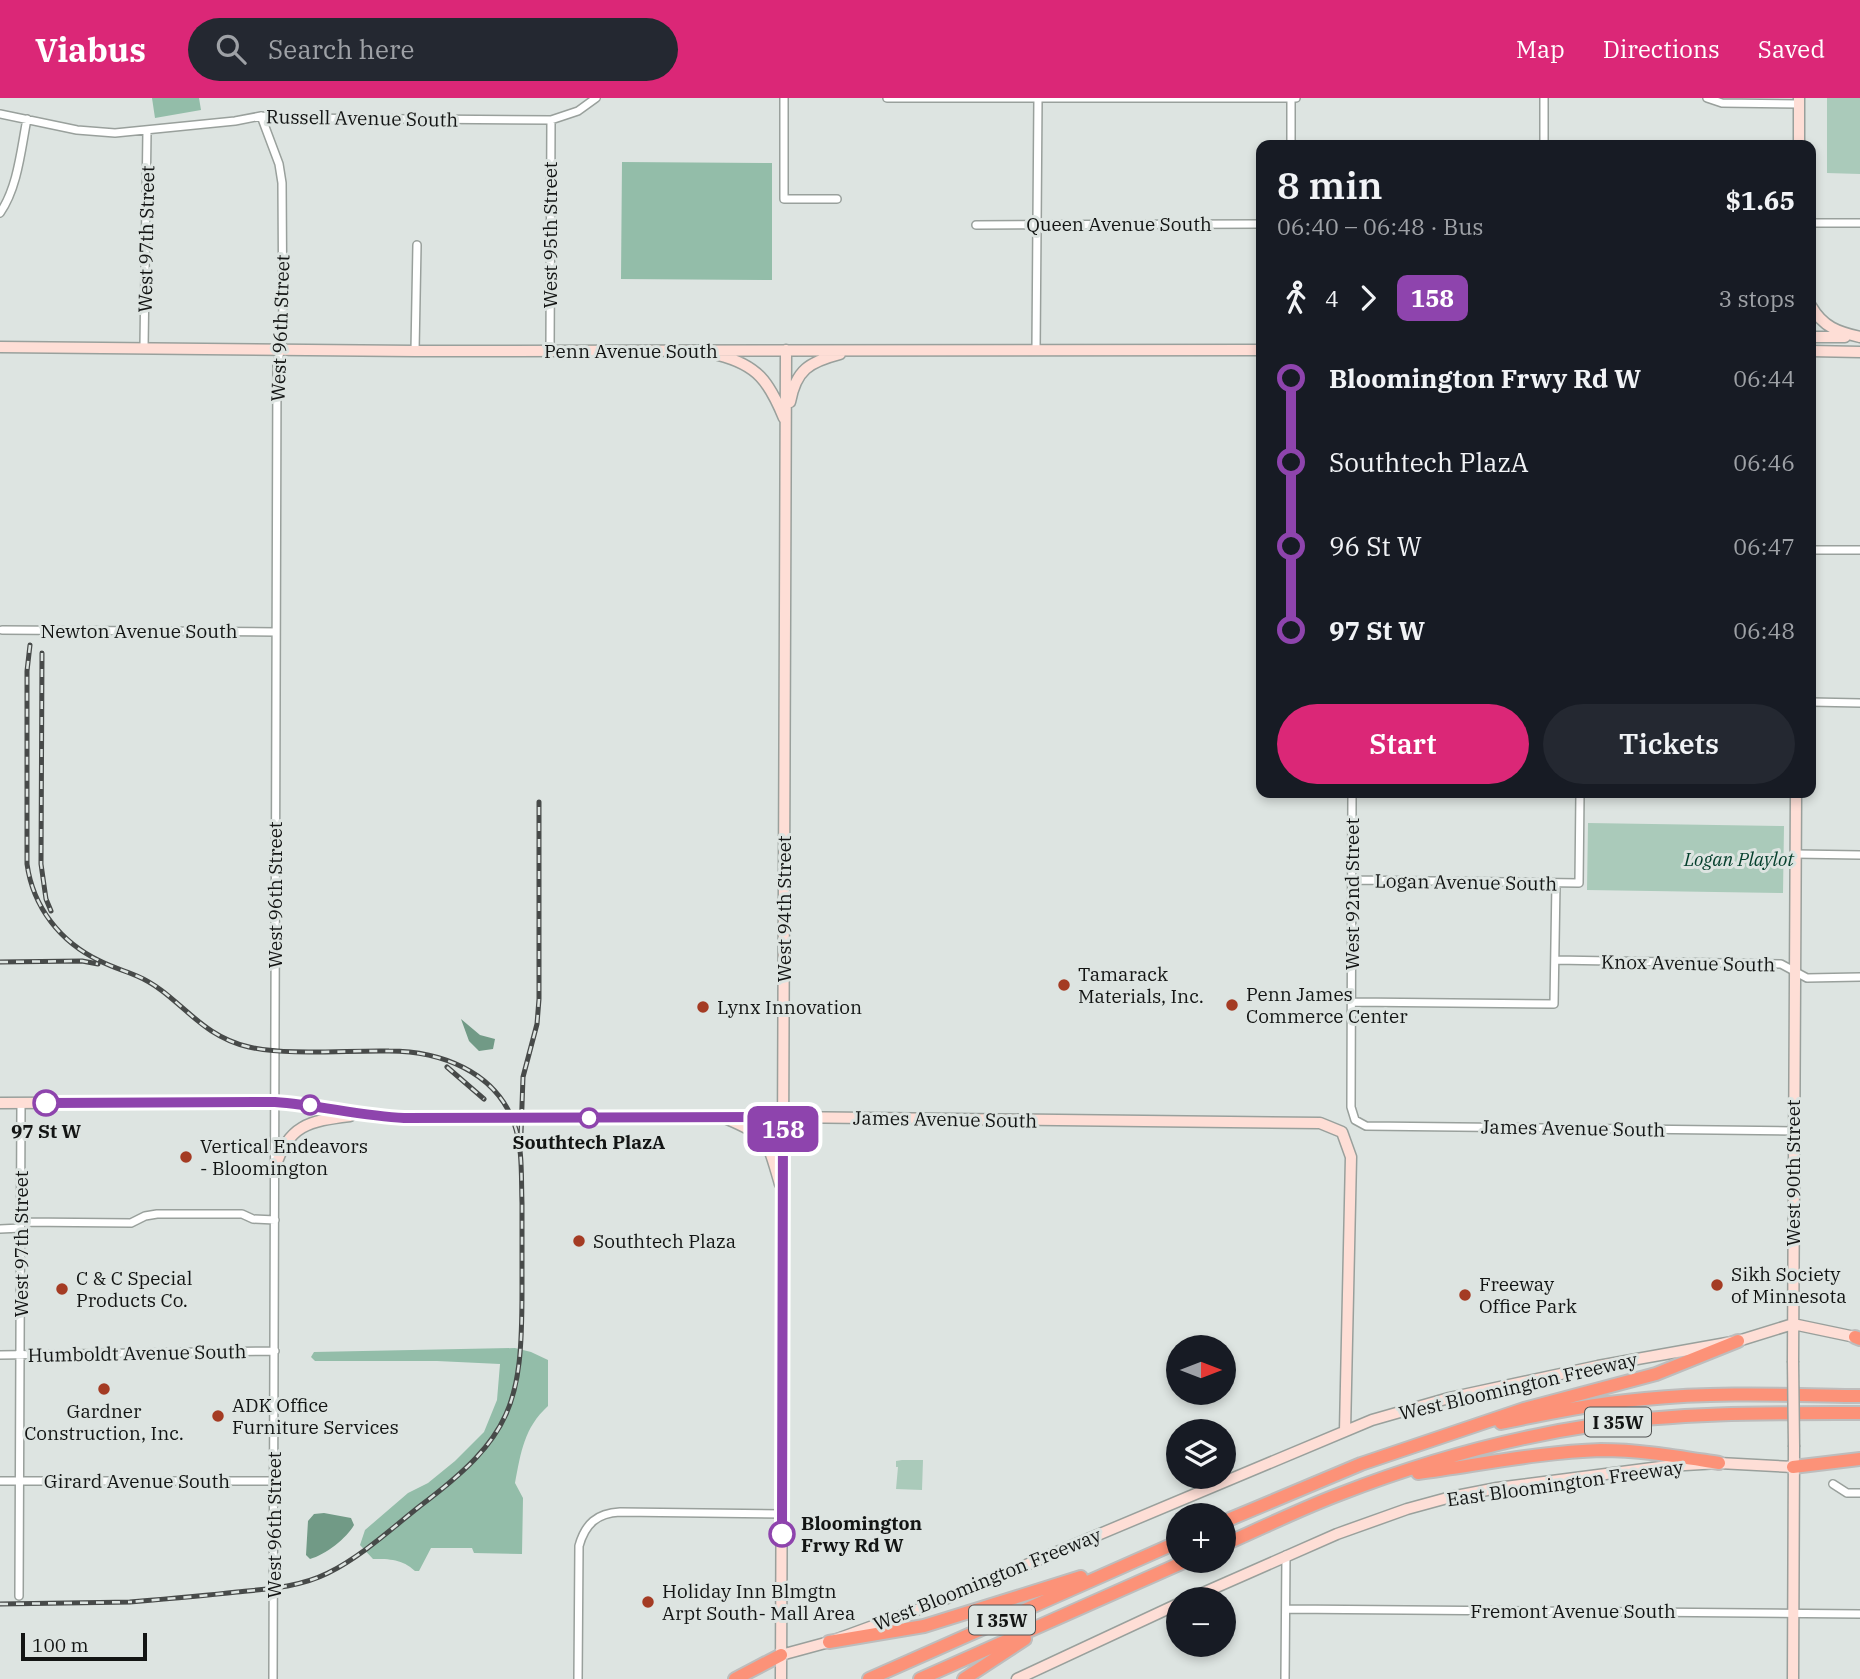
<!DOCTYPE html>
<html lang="en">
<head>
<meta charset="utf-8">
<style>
  :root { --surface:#171b24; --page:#242831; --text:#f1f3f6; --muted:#9ea1a6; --accent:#db2777 }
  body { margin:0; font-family:"IBM Plex Serif",serif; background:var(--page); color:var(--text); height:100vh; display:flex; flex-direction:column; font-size:26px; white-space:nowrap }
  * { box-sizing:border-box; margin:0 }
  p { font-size:23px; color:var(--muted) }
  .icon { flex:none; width:38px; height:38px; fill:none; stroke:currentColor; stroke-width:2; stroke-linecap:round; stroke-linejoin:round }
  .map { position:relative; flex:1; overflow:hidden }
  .details { position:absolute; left:1256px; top:42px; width:560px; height:658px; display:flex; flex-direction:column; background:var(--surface); border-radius:14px; box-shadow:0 4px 10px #0003 }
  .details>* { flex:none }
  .badge { padding:0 14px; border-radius:10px; font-size:24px; line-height:46px }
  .needle { width:46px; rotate:90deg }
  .buttons { position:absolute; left:1166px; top:1237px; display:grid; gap:14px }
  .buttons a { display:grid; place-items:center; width:70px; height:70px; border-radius:50%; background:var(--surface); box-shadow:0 4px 10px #0003; font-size:35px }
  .scale { position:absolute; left:21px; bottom:18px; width:126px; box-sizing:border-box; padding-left:7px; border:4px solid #131514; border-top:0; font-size:19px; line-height:24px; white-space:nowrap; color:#131514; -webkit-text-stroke:5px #dde4e1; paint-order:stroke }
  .map>.badge { position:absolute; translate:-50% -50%; box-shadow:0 0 0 4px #fff }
  .legs { display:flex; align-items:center; gap:10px; height:77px; padding:0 21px; font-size:23px }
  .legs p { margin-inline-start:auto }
  .summary { display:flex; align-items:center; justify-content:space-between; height:119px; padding:0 21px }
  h1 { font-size:38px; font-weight:600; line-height:52px }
  .cta { display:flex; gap:14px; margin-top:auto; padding:14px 21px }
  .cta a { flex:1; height:80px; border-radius:42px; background:var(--accent); color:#fff; font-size:28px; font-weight:600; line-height:80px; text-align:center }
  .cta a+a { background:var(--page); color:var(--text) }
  ul { padding:0 21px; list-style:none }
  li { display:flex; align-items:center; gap:24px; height:84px; font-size:26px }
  li i { display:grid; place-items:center; width:10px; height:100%; margin:0 9px; background:currentColor }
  li i::after { content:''; width:18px; height:18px; margin:-9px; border:5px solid; border-radius:50%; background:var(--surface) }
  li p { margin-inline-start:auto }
  li:first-child i { background:linear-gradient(#0000 50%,currentColor 0) }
  li:last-child i { background:linear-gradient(currentColor 50%,#0000 0) }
  header { display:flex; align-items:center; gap:42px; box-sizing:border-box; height:98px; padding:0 35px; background:var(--accent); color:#fff }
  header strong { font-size:33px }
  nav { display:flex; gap:38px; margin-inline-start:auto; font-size:24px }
  .search { width:490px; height:63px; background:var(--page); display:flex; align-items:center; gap:18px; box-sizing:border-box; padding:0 24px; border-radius:38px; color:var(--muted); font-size:26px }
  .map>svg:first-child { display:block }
  .green { fill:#aacaba }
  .forest { fill:#93bda9 }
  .water { fill:#719a86 }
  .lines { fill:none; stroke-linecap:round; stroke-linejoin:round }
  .street-casing { stroke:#99a09c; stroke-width:10 }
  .secondary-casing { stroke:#99a09c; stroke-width:13 }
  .highway-casing { stroke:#bdbdbd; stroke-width:16 }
  .street { stroke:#fff; stroke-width:7 }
  .secondary { stroke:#feded6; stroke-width:10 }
  .highway { stroke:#fc9278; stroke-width:12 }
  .rail-casing { stroke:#474a49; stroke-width:5 }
  .rail { stroke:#dde4e1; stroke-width:2.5; stroke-dasharray:8; stroke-linecap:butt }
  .secondary-bridge-casing { stroke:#99a09c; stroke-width:13; stroke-linecap:butt }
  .secondary-bridge { stroke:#feded6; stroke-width:10 }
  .line-1-casing { stroke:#fff; stroke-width:16 }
  .line-1 { stroke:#8e44ad; stroke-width:10 }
  .poi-dot { fill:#a43b23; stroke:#dde4e1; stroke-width:2.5 }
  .stop-1-dot { fill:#fff; stroke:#8e44ad; stroke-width:3.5 }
  .labels { text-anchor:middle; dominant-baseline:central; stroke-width:6; stroke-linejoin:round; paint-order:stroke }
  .shield { fill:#dde4e1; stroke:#505352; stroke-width:2 }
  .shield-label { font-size:18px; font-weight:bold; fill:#131514 }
  .street-label { font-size:19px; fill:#131514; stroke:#dde4e1 }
  .park-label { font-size:19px; font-style:italic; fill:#033e2b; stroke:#dde4e1 }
  .poi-label { font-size:19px; fill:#131514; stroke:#dde4e1; text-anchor:start }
  .stop-label { font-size:19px; font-weight:bold; fill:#131514; stroke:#dde4e1 }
</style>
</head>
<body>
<header>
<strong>Viabus</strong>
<div class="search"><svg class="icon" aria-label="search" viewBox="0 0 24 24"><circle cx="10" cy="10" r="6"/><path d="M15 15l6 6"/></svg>Search here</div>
<nav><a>Map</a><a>Directions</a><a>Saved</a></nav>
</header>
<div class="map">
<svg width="1860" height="1581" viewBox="0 0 1860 1581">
  <rect width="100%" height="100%" fill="#dde4e1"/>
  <path class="green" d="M1827,0H1860V76L1827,75Z
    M1588,725L1784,728L1783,795L1587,792Z
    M902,1362H923L922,1392L896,1391L898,1369H896V1363Z"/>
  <path class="forest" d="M152,0H199L201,12L155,20Z
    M622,64L772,65V182L621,181Z
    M515,1250L531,1254L548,1262V1308C524,1330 521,1354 515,1385L523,1400L522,1456L474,1455L472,1450H431L419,1473H415C402,1461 390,1461 373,1461L360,1447L365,1432L408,1395L428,1385L455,1363L484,1334L497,1302L500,1266L437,1263H315L311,1259L314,1254Z"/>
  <path class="water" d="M461,921L480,937L495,941L493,951L479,953L469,943Z
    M324,1415L351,1420L354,1427C347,1440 325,1457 310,1461L306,1457L308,1423L314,1416Z"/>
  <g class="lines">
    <defs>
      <path id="street" d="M784,0V101H837
        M887,0H1296
        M1707,0L1722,5L1799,6
        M0,16L77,32L115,35L235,23L261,18L282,20L551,22L578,13L596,0
        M261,18L279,66L282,85L283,240L277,267L273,1581
        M1291,47V0
        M1544,47V0
        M0,115C18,89 21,51 27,21
        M1811,125H1860
        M976,127L1262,126
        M144,249L147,33
        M1036,252L1038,0
        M415,253L417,147
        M550,253L551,22
        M1811,452H1860
        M2,532L276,534
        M1811,604L1860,605
        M1352,695L1351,1009L1355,1022L1366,1028L1793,1033
        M1795,756L1860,757
        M1352,782L1579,785L1580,695
        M1555,862L1781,866L1807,880L1860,879
        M1352,904L1554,906L1556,785
        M21,1124L131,1125L145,1118L157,1116H242L253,1121L275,1122
        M0,1131L21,1130
        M0,1257L275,1253
        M0,1383H274
        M1833,1386L1847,1395H1860
        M19,1498L21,1005
        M1286,1511L1860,1516
        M578,1581L579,1448C585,1426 597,1415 620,1414L782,1416
        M1285,1581L1286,1457"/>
      <path id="secondary" d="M1799,47V0
        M1811,208C1823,229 1838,234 1860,239
        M1811,239H1845
        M0,249L415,253L1262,252
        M1811,253L1860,254
        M718,257C758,267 769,284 784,320
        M790,304C796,272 809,264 840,256
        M0,1005L275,1004C319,1007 361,1018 404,1020L783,1019L1320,1025L1342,1034L1351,1059L1345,1333
        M727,1021C770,1039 767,1043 780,1086
        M275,1070C288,1027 309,1023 350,1018
        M1793,1263L1796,695
        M1187,1502L1337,1436L1407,1411L1451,1399L1497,1390L1668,1368L1719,1365L1793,1369
        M781,1557L829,1544L933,1506L1372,1322L1449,1300L1598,1268L1738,1243L1793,1226L1855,1239
        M781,1581L786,252
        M1017,1581L1178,1506
        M1793,1581L1794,1349"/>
      <path id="highway" d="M1855,1239L1860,1241
        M1501,1325C1548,1315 1597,1305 1645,1301C1716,1294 1788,1297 1860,1298
        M1793,1369L1860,1361
        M1418,1375C1478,1367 1540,1354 1601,1352C1641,1352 1680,1359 1719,1365
        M1223,1424L1361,1366L1524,1311L1656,1276L1738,1243
        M1223,1447C1262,1430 1300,1411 1340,1396C1422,1364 1508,1340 1595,1327C1683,1314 1771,1315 1860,1315
        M829,1544L924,1528L1081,1479
        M735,1581L781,1557
        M869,1581L1178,1444
        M920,1581L1186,1463
        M964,1581L1025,1541"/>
    </defs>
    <use href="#street" class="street-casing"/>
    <use href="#secondary" class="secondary-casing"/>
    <use href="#highway" class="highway-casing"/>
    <use href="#street" class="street"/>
    <use href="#secondary" class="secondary"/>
    <use href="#highway" class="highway"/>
    <defs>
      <path id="rail" d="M30,547L27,573V766C33,809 60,844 100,863C112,869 125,873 137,878C179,896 197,937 249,949C288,958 348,952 389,953C440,953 495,973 514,1025C523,1051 521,1078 522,1105C522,1134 522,1163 522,1192C522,1306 513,1338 420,1408C391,1431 362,1458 328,1475C300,1489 268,1491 237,1494C202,1498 166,1501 130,1504
        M42,555L41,766L46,801L51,813
        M0,864L82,863L98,866
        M447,969L484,1001
        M521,1035L523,979L537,926L539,901V704
        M0,1506L132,1504"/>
    </defs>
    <use href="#rail" class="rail-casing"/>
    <use href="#rail" class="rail"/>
    <defs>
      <path id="secondary-bridge" d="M1793,1263L1794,1349"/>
    </defs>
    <use href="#secondary-bridge" class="secondary-bridge-casing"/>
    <use href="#secondary-bridge" class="secondary-bridge"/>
  </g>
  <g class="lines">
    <defs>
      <path id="line-1" d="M46,1005L275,1004C319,1007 361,1018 404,1020L783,1019L782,1436"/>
    </defs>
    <use href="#line-1" class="line-1-casing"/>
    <use href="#line-1" class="line-1"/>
  </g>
  <g class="poi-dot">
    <circle cx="1064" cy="887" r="7"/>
    <circle cx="1232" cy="907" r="7"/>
    <circle cx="703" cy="909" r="7"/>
    <circle cx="186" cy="1059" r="7"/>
    <circle cx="579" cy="1143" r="7"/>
    <circle cx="1717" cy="1187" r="7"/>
    <circle cx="62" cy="1191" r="7"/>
    <circle cx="1465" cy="1197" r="7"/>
    <circle cx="104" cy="1291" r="7"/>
    <circle cx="218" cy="1318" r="7"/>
    <circle cx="648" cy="1504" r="7"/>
  </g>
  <g class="stop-1-dot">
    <circle cx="46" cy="1005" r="12"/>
    <circle cx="310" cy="1007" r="9"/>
    <circle cx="589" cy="1020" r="9"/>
    <circle cx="782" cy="1436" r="12"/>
  </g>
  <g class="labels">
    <g class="shield">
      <rect x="1585" y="1309.5" width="66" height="29" rx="5"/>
      <rect x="969" y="1507.5" width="66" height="29" rx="5"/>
    </g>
    <g class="shield-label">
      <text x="1618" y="1324">I 35W</text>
      <text x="1002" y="1522">I 35W</text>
    </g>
    <g class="street-label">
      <text transform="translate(362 20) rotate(1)">Russell Avenue South</text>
      <text x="1119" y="126">Queen Avenue South</text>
      <text transform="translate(550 137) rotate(-90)">West 95th Street</text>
      <text transform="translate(146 141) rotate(-89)">West 97th Street</text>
      <text transform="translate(280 230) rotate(-88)">West 96th Street</text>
      <text x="631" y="253">Penn Avenue South</text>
      <text x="139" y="533">Newton Avenue South</text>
      <text transform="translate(1466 784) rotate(1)">Logan Avenue South</text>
      <text transform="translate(1352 796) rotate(-90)">West 92nd Street</text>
      <text transform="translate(275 797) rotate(-90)">West 96th Street</text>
      <text transform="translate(784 811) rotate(-90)">West 94th Street</text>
      <text transform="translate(1688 865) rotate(1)">Knox Avenue South</text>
      <text transform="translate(945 1021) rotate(1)">James Avenue South</text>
      <text transform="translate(1573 1030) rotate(1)">James Avenue South</text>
      <text transform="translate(1793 1075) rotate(-90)">West 90th Street</text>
      <text transform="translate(21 1146) rotate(-90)">West 97th Street</text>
      <text transform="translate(137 1255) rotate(-1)">Humboldt Avenue South</text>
      <text transform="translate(1518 1288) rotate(-13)">West Bloomington Freeway</text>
      <text x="137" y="1383">Girard Avenue South</text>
      <text transform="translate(1565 1385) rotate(-8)">East Bloomington Freeway</text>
      <text transform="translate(274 1427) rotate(-90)">West 96th Street</text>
      <text transform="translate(987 1481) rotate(-22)">West Bloomington Freeway</text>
      <text x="1573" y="1513">Fremont Avenue South</text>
    </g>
    <g class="park-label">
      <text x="1739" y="761">Logan Playlot</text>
    </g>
    <g class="poi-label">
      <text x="1078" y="876">Tamarack<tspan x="1078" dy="22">Materials, Inc.</tspan></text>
      <text x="1246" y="896">Penn James<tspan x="1246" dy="22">Commerce Center</tspan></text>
      <text x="717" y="909">Lynx Innovation</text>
      <text x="200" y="1048">Vertical Endeavors<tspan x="200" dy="22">- Bloomington</tspan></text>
      <text x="593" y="1143">Southtech Plaza</text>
      <text x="1731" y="1176">Sikh Society<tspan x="1731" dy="22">of Minnesota</tspan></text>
      <text x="76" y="1180">C &amp; C Special<tspan x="76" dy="22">Products Co.</tspan></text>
      <text x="1479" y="1186">Freeway<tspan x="1479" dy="22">Office Park</tspan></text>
      <text x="232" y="1307">ADK Office<tspan x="232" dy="22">Furniture Services</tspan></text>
      <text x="104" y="1313" text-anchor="middle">Gardner<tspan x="104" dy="22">Construction, Inc.</tspan></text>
      <text x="662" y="1493">Holiday Inn Blmgtn<tspan x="662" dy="22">Arpt South- Mall Area</tspan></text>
    </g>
    <g class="stop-label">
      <text x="46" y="1033">97 St W</text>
      <text x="589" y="1044">Southtech PlazA</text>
      <text x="801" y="1425" text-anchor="start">Bloomington<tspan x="801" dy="22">Frwy Rd W</tspan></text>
    </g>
  </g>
</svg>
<div class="buttons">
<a><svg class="needle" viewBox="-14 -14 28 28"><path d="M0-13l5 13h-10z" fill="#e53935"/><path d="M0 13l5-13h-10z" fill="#9ea1a6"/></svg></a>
<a><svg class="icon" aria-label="layers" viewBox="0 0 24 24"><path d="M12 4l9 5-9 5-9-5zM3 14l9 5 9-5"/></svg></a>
<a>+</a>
<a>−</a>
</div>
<div class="scale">100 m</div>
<b class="badge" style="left:783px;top:1031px;background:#8e44ad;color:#fff">158</b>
<section class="details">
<div class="summary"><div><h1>8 min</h1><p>06:40 – 06:48 · Bus</p></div><b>$1.65</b></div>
<div class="legs"><svg class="icon" aria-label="walk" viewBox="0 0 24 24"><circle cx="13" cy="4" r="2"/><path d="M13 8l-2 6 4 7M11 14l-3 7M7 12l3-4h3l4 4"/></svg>4<svg class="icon" aria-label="forward" viewBox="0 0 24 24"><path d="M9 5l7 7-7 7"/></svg><b class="badge" style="background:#8e44ad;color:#fff">158</b><p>3 stops</p></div>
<ul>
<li><i style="color:#8e44ad"></i><b>Bloomington Frwy Rd W</b><p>06:44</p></li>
<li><i style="color:#8e44ad"></i><span>Southtech PlazA</span><p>06:46</p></li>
<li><i style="color:#8e44ad"></i><span>96 St W</span><p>06:47</p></li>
<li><i style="color:#8e44ad"></i><b>97 St W</b><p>06:48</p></li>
</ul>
<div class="cta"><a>Start</a><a>Tickets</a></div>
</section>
</div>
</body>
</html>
